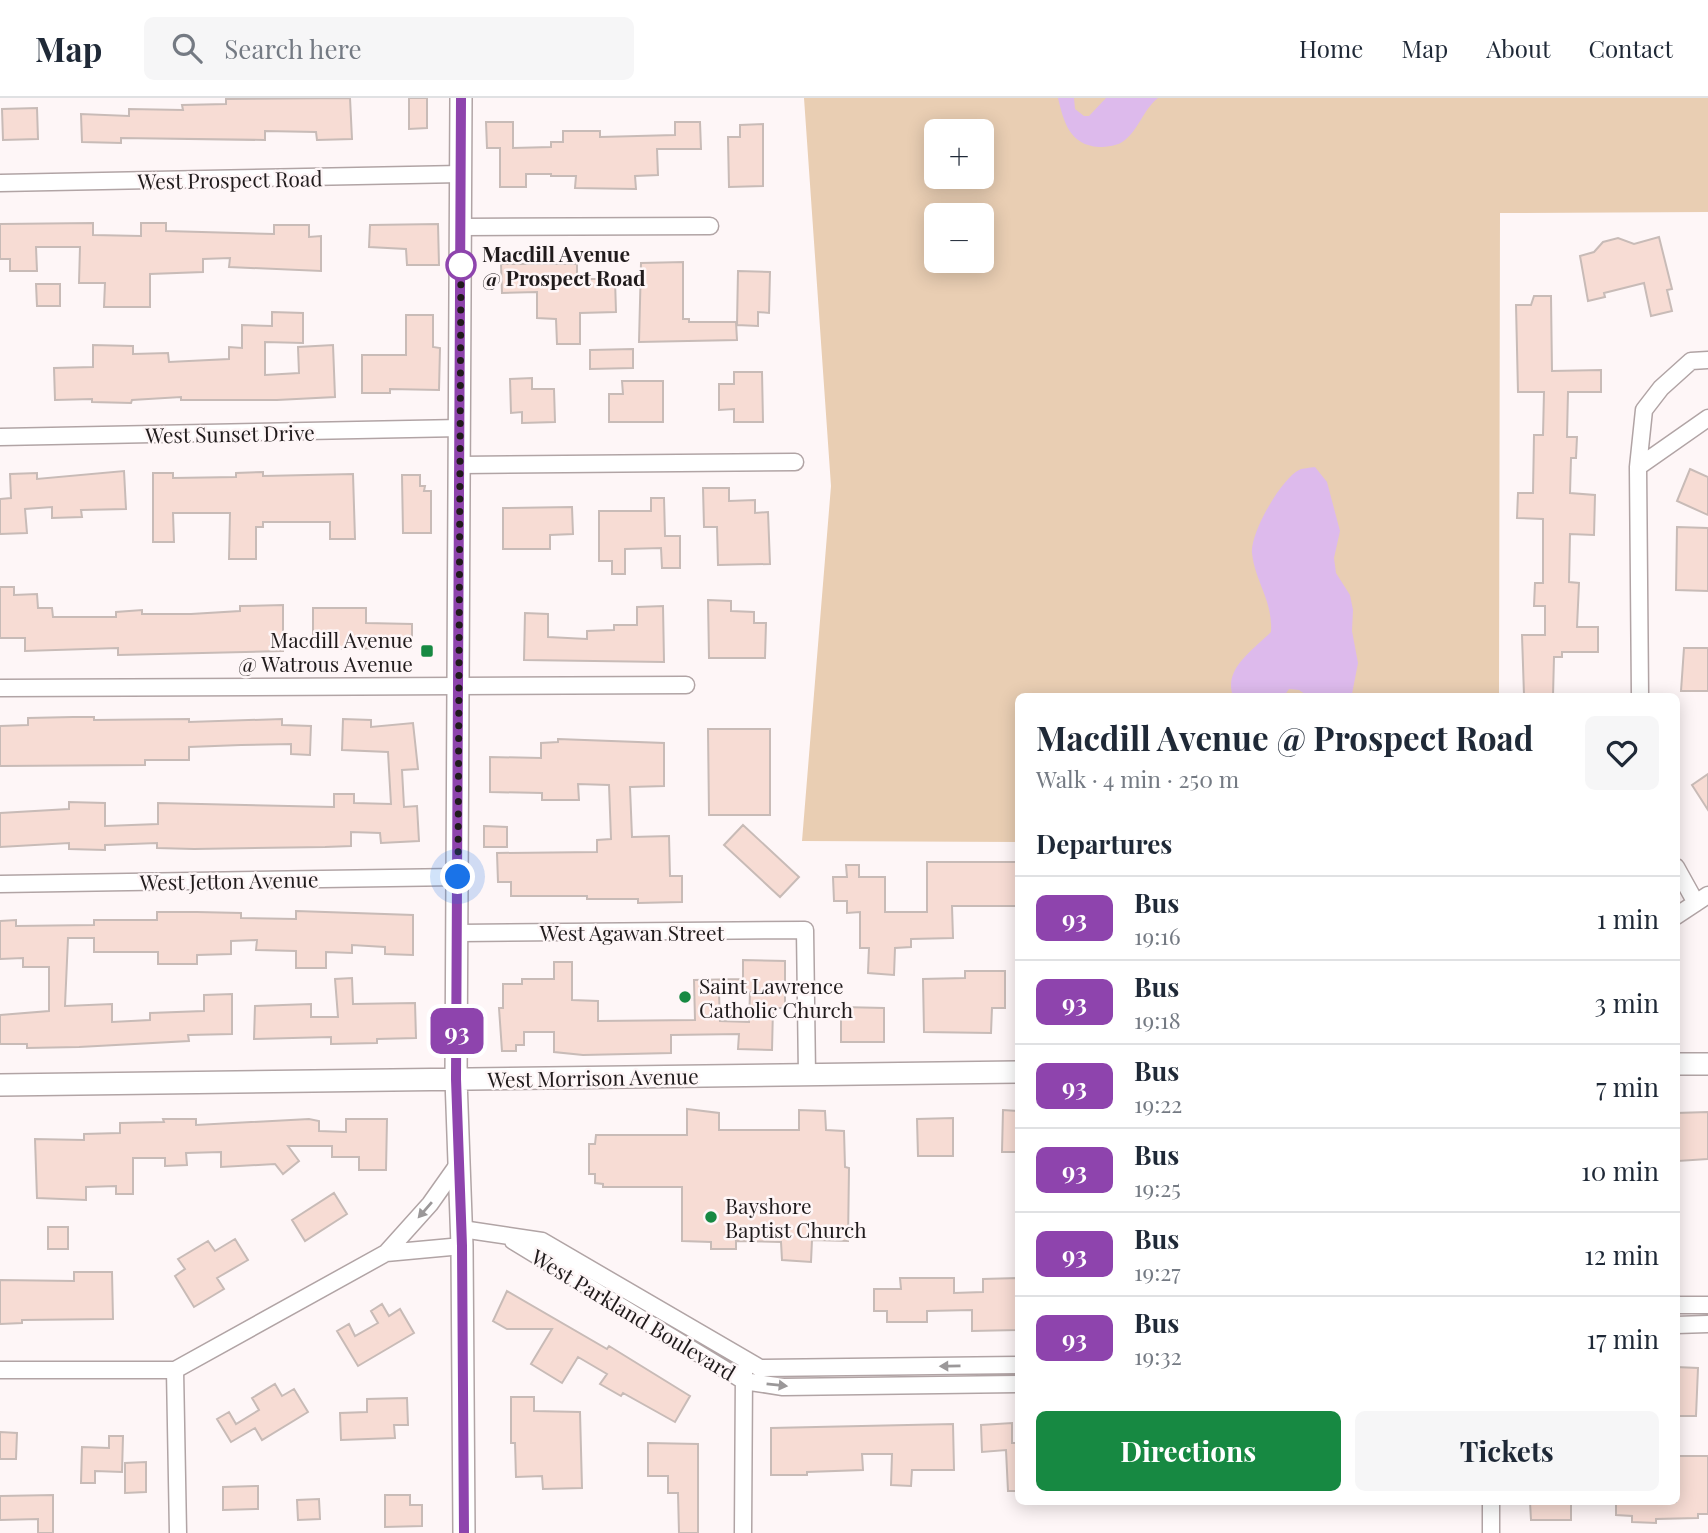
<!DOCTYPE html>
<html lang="en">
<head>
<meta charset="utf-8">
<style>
  :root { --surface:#fff; --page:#f6f6f7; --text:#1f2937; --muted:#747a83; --line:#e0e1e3; --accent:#178942 }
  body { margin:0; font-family:"Playfair Display",serif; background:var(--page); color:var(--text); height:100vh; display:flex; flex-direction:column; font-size:26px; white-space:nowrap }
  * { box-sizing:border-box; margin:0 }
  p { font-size:23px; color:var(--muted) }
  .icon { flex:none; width:38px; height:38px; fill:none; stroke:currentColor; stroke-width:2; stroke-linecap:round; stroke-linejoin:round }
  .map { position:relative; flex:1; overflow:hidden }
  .side { position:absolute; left:1015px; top:595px; width:665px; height:812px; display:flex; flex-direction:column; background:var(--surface); border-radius:10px; box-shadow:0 4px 18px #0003 }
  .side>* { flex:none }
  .badge { padding:0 14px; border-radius:10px; font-size:24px; line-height:46px }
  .buttons { position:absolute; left:924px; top:21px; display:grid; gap:14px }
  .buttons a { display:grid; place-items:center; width:70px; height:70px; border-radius:10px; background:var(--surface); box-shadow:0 4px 18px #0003; font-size:35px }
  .you { position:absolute; width:35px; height:35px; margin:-18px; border:5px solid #fff; border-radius:50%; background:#1a73e8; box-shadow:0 0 0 10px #1a73e833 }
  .map>.badge { position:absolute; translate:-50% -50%; box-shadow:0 0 0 4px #fff }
  h2 { padding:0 21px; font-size:26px; line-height:63px }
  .round { display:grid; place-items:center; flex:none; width:74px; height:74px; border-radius:10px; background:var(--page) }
  .head { display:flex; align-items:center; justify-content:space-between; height:119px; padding:0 21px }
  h1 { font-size:33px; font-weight:700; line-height:52px }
  .action { display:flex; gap:14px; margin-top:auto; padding:14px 21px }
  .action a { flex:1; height:80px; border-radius:10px; background:var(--accent); color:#fff; font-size:28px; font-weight:700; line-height:80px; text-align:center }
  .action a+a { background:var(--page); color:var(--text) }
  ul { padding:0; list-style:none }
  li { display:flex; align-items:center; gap:21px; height:84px; padding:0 21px; border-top:2px solid var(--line) }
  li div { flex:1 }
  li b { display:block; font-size:26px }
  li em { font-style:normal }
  li .badge { min-width:77px; font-weight:700; text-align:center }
  header { display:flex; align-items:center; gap:42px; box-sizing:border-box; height:98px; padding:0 35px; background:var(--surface); border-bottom:2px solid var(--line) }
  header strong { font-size:33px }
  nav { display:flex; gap:38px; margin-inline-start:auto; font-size:24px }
  .search { width:490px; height:63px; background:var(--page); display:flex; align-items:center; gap:18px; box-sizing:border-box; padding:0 24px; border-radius:10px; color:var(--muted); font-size:26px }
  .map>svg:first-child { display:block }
  .green { fill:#e9ceb3; fill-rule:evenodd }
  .water { fill:#ddbaec }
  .building { fill:#f7dcd4; stroke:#c8bbb7; stroke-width:2; fill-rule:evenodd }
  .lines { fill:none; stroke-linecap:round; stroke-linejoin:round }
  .minor-casing { stroke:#b1a4a5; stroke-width:19 }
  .tertiary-casing { stroke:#b1a4a5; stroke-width:24 }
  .minor { stroke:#fff; stroke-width:16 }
  .tertiary { stroke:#fff; stroke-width:21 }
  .oneway { fill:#9b9899 }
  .line-casing { stroke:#fff; stroke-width:16 }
  .line { stroke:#8e44ad; stroke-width:10 }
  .walk { stroke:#201b1c; stroke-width:7; stroke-dasharray:0 12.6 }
  .stop-dot { fill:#fff; stroke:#8e44ad; stroke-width:3.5 }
  .poi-dot { fill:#178942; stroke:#fef6f7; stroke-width:2.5 }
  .labels { text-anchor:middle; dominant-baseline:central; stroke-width:5; stroke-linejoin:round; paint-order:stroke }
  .street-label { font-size:21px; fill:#201b1c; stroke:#fef6f7 }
  .stop-label { font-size:21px; font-weight:bold; fill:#201b1c; stroke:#fef6f7; text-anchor:start }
  .poi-label { font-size:21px; fill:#201b1c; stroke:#fef6f7; text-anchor:start }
</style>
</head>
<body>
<header>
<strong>Map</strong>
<div class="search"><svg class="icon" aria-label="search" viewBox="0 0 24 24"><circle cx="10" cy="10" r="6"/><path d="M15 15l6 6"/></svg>Search here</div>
<nav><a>Home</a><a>Map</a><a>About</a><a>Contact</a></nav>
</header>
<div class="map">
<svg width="1708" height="1435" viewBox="0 0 1708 1435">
  <rect width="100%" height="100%" fill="#fef6f7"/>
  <path class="green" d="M804,0H1708V114L1500,115L1499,598H1018V744L802,743L831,388ZM936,33H982V79H936ZM936,117H982V163H936Z"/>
  <path class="water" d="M1058,0H1074L1075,11L1084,18H1089L1106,0H1158C1143,12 1139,31 1125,42C1118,48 1107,49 1099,49C1070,47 1064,25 1058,0Z
    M1315,369L1327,384L1340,433L1334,460L1336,475L1350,497L1353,512L1352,533L1358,565L1352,596L1308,598L1299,592L1289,591L1284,598H1233C1223,571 1253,552 1271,534C1273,502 1255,484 1252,455C1250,435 1281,381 1299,372C1303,370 1310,370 1315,369Z"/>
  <path class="building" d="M350,0L352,41L317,42L316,34L265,33V42L121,40V45L82,44L81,16L129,18V11L183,12L182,7L226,6V1Z
    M409,0H427V30L409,31Z
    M37,10L38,41L3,42L2,11Z
    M486,24H513V50L551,49V44H563V33H600V39L675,37V24H700L701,51H657L658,77L635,78L636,91L575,90L576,78H551V76H526V89H500V50H487Z
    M763,26V88L729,89L728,39H740V27Z
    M93,125V137L141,138V125H166V133L274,136V127H309V139L321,138V173L229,169L230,160L203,161V174L150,176V209H104L105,185H79L80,149H36L37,173H10V161H0V126Z
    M438,126L439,167H407L406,151L369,149L370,127Z
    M1659,139L1672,191L1667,192L1672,213L1651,218L1644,185L1604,195L1605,199L1588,203L1580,158L1594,154L1603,144L1618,140L1634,146Z
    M683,164V221H689V224H736L737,242L639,244L641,165Z
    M501,166H577V181H615L616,214L580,215V246H557L556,221L537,220V194L502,195Z
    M738,173L770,174L769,215L758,214V228L737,227Z
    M36,186H60V208H37Z
    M1534,198H1551L1552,273L1601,272V294H1568L1567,339H1577L1576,360H1571L1570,395L1595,397L1594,437L1570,436L1569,484L1579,485L1577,529H1598V554H1562V559H1554L1553,598L1524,597L1522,537H1545V508H1534L1535,485H1543V421L1517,420L1518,395H1533L1534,337H1543L1544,294H1518L1516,207H1531Z
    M272,214L303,215V245L265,244V277L299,275L298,249L333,247L335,299L277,302H181V299L132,302L131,305L92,304V301L55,302L54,270L93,269V247L133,248V256L168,255L169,264L229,261V249L242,250V227L272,228Z
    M406,217H433V249L440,250L439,292L390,291V295H362V257H406Z
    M633,251V270L590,271V252Z
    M734,274H762L763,324H734V311L719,312V286H734Z
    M532,280V291H554L555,324L522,325V314L511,315L510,281Z
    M622,283H663V324H609V296H623Z
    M1690,371L1708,379V417L1677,403Z
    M124,373L126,411L81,412L82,419L52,420V409L25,411L27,435L0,436V401L11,400L10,376L37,375V381Z
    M263,374V378L353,376L355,441H330V424H263V429H256V461H229L230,415H173L174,444H153V375H173V380L236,379V375Z
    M402,377H420V388H425L424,393H431V435H403Z
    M703,390H729V403L755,402V415L768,414L770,466L718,467L717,429H704Z
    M651,400H664L665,438H680V470H662L661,450L625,451V476H612V463H599V413H651Z
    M572,409L573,436L550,437V451H503V410Z
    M1677,429L1708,430V493L1676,492Z
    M0,489H14V497L37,496L38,510H52L53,519H116V514L142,512V516H191L240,513V508L283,507V553L118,557V550L25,553V540H0Z
    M708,502L731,503V513L754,514V525H766L765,560H709Z
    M663,508L664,564L524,562L525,515L548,516V539L587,541V533L614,532V527H637V509Z
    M313,510H366V525L412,526V550L313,551Z
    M1684,550H1708V593H1681Z
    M73,619H94V622L189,621V624L282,621V627L311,628L310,657L291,656V646L241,647L189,649V662H145V667L0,668V628L28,627V620Z
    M343,621L371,622V629L413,625L418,671L402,672L404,709L417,708L419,743L381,745L380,735L351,734V748L325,749L194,751L157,750V745L105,747V752L69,751V745L0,749V715L69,711V704L105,705V728L158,726V705L334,709V696H354V705L391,706L388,654L342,652Z
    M708,631H770V717H709Z
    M558,641L664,645V688L630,689L632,739L669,738L670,778H682V804L638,805V801H587V798H511V784H498L497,755L597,754V742L611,741L609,687L578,686L579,702H542V695L490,694V659L541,660V645L558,644Z
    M1708,676V712L1692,687Z
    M743,727L799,779L780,799L724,747Z
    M484,728L507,729V749H484Z
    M927,764H1018V808H952L953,840L911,841V849L895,850L894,877L868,875L869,850H860V814L847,815V803H834L833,779H847L846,767H859V779H885V814H927Z
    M296,813L413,817V857L385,856V849L352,847V855L326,854V870H296V853L256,852L257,842L231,843V856L197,857V866H158V854H94V840H68L65,908L112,906V924L150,922V915L204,913V897L232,896V936L188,937L189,943L79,949L27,950V946H0V917L49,913V869H23V860L0,861V823L16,822V828L94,827V822H157V814H197L241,815V820L296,821Z
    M743,862L785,863V910H773L772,952L738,951L739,936L671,937V955L583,957L554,954V934H524V947H516V953H502L499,910H503V886H522V881H554V864H572V902L598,903V923L695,922L694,882L743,881ZM750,894L749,924L720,923L719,895Z
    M965,873H1005V910H992L991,935L924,934L923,881L965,880Z
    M352,880L353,906L415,905L416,940L377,941V945L331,946V939L254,941L255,908L311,906V919H338L335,881Z
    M841,909L884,910V944H841Z
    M687,1011L719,1015V1032H799V1012L825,1013L826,1032L844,1033L845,1069L849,1070L848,1143L812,1142L811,1164L782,1162L781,1144L736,1143V1151H711V1144L682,1143V1089H603V1086L595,1085V1076H589V1046H595L596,1037H687Z
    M1003,1012L1018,1013V1054H1002Z
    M1708,1014V1061L1678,1063L1676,1015Z
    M953,1020V1058H918L917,1021Z
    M163,1021H196V1027L309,1021L319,1023V1033L346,1034V1021H387L386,1072H359V1059H332V1048H288L299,1063L283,1076L275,1066L221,1069V1054L186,1055L187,1067L165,1068V1060H133V1096H116V1088L86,1089V1102L37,1100L35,1041L84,1042V1036L120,1035V1025L164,1024Z
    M334,1095L347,1116L305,1143L292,1122Z
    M48,1129H68V1151H48Z
    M235,1141L248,1162L217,1180L224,1191L194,1209L175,1178L185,1171L178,1161L208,1143L215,1153Z
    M74,1174H112L113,1221L22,1222V1225L0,1226V1182L74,1183Z
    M900,1180H954V1195L983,1194V1181L1018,1180V1232L972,1233V1212L927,1213V1224H887V1213H874V1191H901Z
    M507,1193L607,1251L609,1248L690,1298L675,1324L623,1295L621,1298L600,1286L607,1276L578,1259L562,1285L531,1266L552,1231H507L493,1223Z
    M382,1206L389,1218L400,1211L414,1235L358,1268L337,1233L349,1226L355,1238L378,1225L371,1213Z
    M1676,1269L1698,1270L1696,1318H1676Z
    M275,1286L282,1298L294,1291L308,1314L262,1342L255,1330L231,1344L217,1321L229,1314L236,1326L259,1312L252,1300Z
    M511,1299H534V1313L580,1314L582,1390L543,1391L542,1378L516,1379L515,1345H511Z
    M407,1300L408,1327H394L395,1340L341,1342L340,1315L367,1314V1301Z
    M1012,1325V1345H1018V1393H1008L1006,1352L982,1354L981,1327Z
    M953,1326L954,1372H912L911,1388L891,1387L892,1356H862L863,1372L807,1374V1377H771V1330Z
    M0,1334L17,1335L16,1361H0Z
    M109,1338H123L122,1374L95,1373V1385H81L82,1349L109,1350Z
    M648,1345L698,1346V1435H679L678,1395H668V1378H648Z
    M1676,1358H1708V1416H1698V1420L1656,1421V1425L1632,1424V1418L1616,1417V1404H1676Z
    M146,1364V1394L125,1395V1365Z
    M258,1388V1411L223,1412V1389Z
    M53,1397V1435H38V1421L0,1422V1398Z
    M385,1397H410V1407H422V1428L385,1429Z
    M319,1401L320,1421L298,1422L297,1402Z
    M1530,1404H1571V1422H1531Z"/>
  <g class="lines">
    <defs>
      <path id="minor" d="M0,85L461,76
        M461,129L710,128
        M0,339L461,330
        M460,367L795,364
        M1638,369L1708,320
        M0,590L686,587
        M1640,598L1638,369L1644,312L1661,290L1691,263L1708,262
        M1676,769L1696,805
        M0,786L458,779
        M1676,818L1708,797
        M459,835L805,832L807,977
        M462,1131L542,1143L760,1270L1018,1267
        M513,1143L744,1283L783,1289L1018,1286
        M386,1155L430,1106L459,1065
        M1676,1207H1708
        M1676,1227L1708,1226
        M0,1272H175L386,1155L462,1148
        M175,1272L178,1435
        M1491,1404V1435
        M743,1435L744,1273"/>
      <path id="tertiary" d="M461,0L456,981L462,1148L464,1435
        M1676,966H1708
        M0,987L1018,974"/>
    </defs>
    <use href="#minor" class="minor-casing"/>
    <use href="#tertiary" class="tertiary-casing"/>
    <use href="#minor" class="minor"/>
    <use href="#tertiary" class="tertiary"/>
  </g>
  <defs><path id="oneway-solid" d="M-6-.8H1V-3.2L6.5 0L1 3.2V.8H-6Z" transform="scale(1.75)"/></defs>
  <g class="oneway">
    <use href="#oneway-solid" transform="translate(425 1112) rotate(131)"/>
    <use href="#oneway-solid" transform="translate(950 1268) rotate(179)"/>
    <use href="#oneway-solid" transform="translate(777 1287) rotate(6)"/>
  </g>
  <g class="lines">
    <defs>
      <path id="line" d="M461,0L456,981L462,1148L464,1435"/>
    </defs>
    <use href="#line" class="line-casing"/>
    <use href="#line" class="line"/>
    <path class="walk" d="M458,779L461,155V167"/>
  </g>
  <circle class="stop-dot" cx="461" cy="167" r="14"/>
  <g class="poi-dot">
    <rect x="420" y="546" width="14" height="14" rx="3.5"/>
    <circle cx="685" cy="899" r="7"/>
    <circle cx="711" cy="1119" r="7"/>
  </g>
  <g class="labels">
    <g class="street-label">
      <text transform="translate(230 81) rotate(-1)">West Prospect Road</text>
      <text transform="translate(230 335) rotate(-1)">West Sunset Drive</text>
      <text transform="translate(229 782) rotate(-1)">West Jetton Avenue</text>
      <text x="632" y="834">West Agawan Street</text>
      <text transform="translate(593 979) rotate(-1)">West Morrison Avenue</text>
      <text transform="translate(634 1216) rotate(31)">West Parkland Boulevard</text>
    </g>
    <g class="stop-label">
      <text x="482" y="155">Macdill Avenue<tspan x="482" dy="24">@ Prospect Road</tspan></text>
    </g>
    <g class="poi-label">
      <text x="413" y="541" text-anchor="end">Macdill Avenue<tspan x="413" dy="24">@ Watrous Avenue</tspan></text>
      <text x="699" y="887">Saint Lawrence<tspan x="699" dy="24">Catholic Church</tspan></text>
      <text x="725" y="1107">Bayshore<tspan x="725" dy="24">Baptist Church</tspan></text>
    </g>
  </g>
</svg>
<div class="buttons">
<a>+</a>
<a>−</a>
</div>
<div class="you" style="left:458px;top:779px"></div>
<b class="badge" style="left:457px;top:933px;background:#8e44ad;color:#fff">93</b>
<section class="side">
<div class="head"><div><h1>Macdill Avenue @ Prospect Road</h1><p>Walk · 4 min · 250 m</p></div><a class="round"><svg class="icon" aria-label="heart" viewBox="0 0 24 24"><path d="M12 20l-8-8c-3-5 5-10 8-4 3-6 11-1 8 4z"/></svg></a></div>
<h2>Departures</h2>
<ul>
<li><span class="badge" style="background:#8e44ad;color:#fff">93</span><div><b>Bus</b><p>19:16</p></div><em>1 min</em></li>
<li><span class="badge" style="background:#8e44ad;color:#fff">93</span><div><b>Bus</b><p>19:18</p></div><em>3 min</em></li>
<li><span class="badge" style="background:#8e44ad;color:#fff">93</span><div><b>Bus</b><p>19:22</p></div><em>7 min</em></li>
<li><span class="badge" style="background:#8e44ad;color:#fff">93</span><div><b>Bus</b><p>19:25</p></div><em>10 min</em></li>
<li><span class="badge" style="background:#8e44ad;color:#fff">93</span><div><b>Bus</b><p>19:27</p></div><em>12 min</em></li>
<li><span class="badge" style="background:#8e44ad;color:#fff">93</span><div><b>Bus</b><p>19:32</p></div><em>17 min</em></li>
</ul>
<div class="action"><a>Directions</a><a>Tickets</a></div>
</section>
</div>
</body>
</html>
